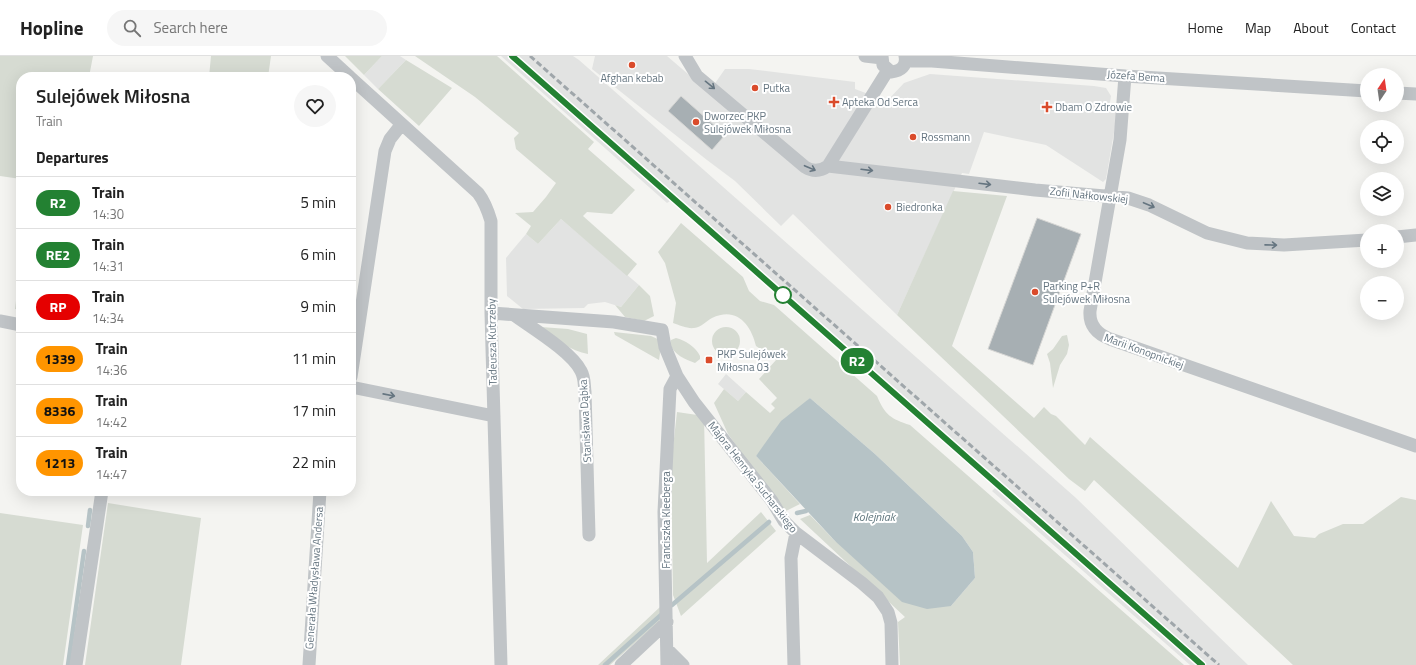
<!DOCTYPE html>
<html lang="en">
<head>
<meta charset="utf-8">
<style>
  :root { --surface:#fff; --page:#f6f6f6; --text:#222; --muted:#767676; --line:#e0e0e0 }
  body { margin:0; font-family:"Titillium Web",sans-serif; background:var(--page); color:var(--text); height:100vh; display:flex; flex-direction:column; font-size:15px; white-space:nowrap }
  * { box-sizing:border-box; margin:0 }
  p { font-size:13px; color:var(--muted) }
  .icon { flex:none; width:22px; height:22px; fill:none; stroke:currentColor; stroke-width:2; stroke-linecap:round; stroke-linejoin:round }
  .map { position:relative; flex:1; overflow:hidden }
  .details { position:absolute; left:16px; top:16px; width:340px; height:424px; display:flex; flex-direction:column; background:var(--surface); border-radius:16px; box-shadow:0 4px 16px #0002 }
  .details>* { flex:none }
  .badge { padding:0 8px; border-radius:13px; font-size:14px; line-height:26px }
  .needle { width:26px; rotate:13deg }
  .fabs { position:absolute; left:1360px; top:12px; display:grid; gap:8px }
  .fabs a { display:grid; place-items:center; width:44px; height:44px; border-radius:50%; background:var(--surface); box-shadow:0 4px 16px #0002; font-size:20px }
  .map>.badge { position:absolute; translate:-50% -50%; box-shadow:0 0 0 2px #fff }
  h2 { padding:0 20px; font-size:15px; line-height:36px }
  .round { display:grid; place-items:center; flex:none; width:42px; height:42px; border-radius:21px; background:var(--page) }
  .headline { display:flex; align-items:center; justify-content:space-between; height:68px; padding:0 20px }
  h1 { font-size:19px; font-weight:600; line-height:30px }
  ul { padding:0; list-style:none }
  li { display:flex; align-items:center; gap:12px; height:52px; padding:0 20px; border-top:1px solid var(--line) }
  li div { flex:1 }
  li b { display:block; font-size:15px }
  li em { font-style:normal }
  li .badge { min-width:44px; font-weight:700; text-align:center }
  header { display:flex; align-items:center; gap:24px; box-sizing:border-box; height:56px; padding:0 20px; background:var(--surface); border-bottom:1px solid var(--line) }
  header strong { font-size:19px }
  nav { display:flex; gap:22px; margin-inline-start:auto; font-size:14px }
  .search { width:280px; height:36px; background:var(--page); display:flex; align-items:center; gap:10px; box-sizing:border-box; padding:0 14px; border-radius:22px; color:var(--muted); font-size:15px }
  .map>svg:first-child { display:block }
  .built { fill:#e2e3e2 }
  .green { fill:#d6dbd2 }
  .water { fill:#b6c3c6 }
  .lines { fill:none; stroke-linecap:round; stroke-linejoin:round }
  .stream { stroke:#b6c3c6; stroke-width:4.5 }
  .building { fill:#a7afb3; stroke:#d6d6d4 }
  .minor { stroke:#c0c4c7; stroke-width:13 }
  .rail { stroke:#9fa6aa; stroke-width:3; stroke-dasharray:6 3; stroke-linecap:butt }
  .oneway { stroke:#657580 }
  .line-casing { stroke:#fff; stroke-width:9 }
  .line { stroke:#238132; stroke-width:6 }
  .poi-dot { fill:#da4b2b; stroke:#fff; stroke-width:1.5 }
  .stop-dot { fill:#fff; stroke:#238132; stroke-width:2 }
  .labels { text-anchor:middle; dominant-baseline:central; stroke-width:4; stroke-linejoin:round; paint-order:stroke }
  .street-label { font-size:11px; fill:#657580; stroke:#fff }
  .poi-label { font-size:11px; fill:#657580; stroke:#fff; text-anchor:start }
  .water-label { font-size:12px; font-style:italic; fill:#60777e; stroke:#fff }
</style>
</head>
<body>
<header>
<strong>Hopline</strong>
<div class="search"><svg class="icon" aria-label="search" viewBox="0 0 24 24"><circle cx="10" cy="10" r="6"/><path d="M15 15l6 6"/></svg>Search here</div>
<nav><a>Home</a><a>Map</a><a>About</a><a>Contact</a></nav>
</header>
<div class="map">
<svg width="1416" height="609" viewBox="0 0 1416 609">
  <rect width="100%" height="100%" fill="#f4f4f1"/>
  <path class="built" d="M382,0H400L406,4L378,33L364,19Z
    M501,0H573L579,4L1076,442L1248,609H1190L992,435L995,432L670,145L667,147Z
    M595,0H667L709,36L725,13H749L855,26V33L887,45L904,27L930,18L1094,30L1106,32L1111,40L1109,52L1118,53L1106,123L1103,126L1046,89L984,76L969,118L962,117L897,259L793,158L781,170L735,125L707,104L592,13Z
    M561,163L639,229L621,251L605,246L588,248L584,252L523,253L507,240L506,202L526,178L538,188Z
    M726,318L746,336L738,345L718,328Z"/>
  <path class="green" d="M0,0H93L89,21H21V123L0,120Z
    M211,0H271L268,21H209Z
    M345,0H382L364,19Z
    M415,0H497L594,86L588,93L635,134L612,158L587,156L583,160L637,208L627,220L561,163L538,188L526,178L531,170L515,157L533,156L546,141L556,127L516,93L514,82L519,77L475,41Z
    M406,4L452,32L419,70L378,33Z
    M953,135L1007,140L952,290L1034,362L1044,351L1051,358L1056,360L1085,389L1090,381L1238,512L1271,445L1294,480L1315,482L1319,478L1343,468H1363L1401,441L1416,444V609H1293L1094,424L1085,435L1069,423L897,259Z
    M681,167L743,221L749,235L760,245L774,249L877,340C885,359 891,363 910,369L1184,609H900L898,566L905,561L800,463L810,459L835,485L951,550L975,522L973,496L962,480L875,398L810,342L756,400L800,448L784,456L728,378L714,347L724,333L738,345L746,336L770,357L775,352L771,348L777,342L759,323L776,304L756,290C751,268 736,250 712,262C706,265 702,271 694,272C688,273 679,269 673,267L676,247L665,207L658,196Z
    M21,203V254L15,253Z
    M639,229L650,240L654,260L644,265L625,261L615,249L621,251Z
    M712 285a14 14 0 1 1 28 0a14 14 0 1 1-28 0Z
    M541,271L568,273L587,278L588,298C572,295 552,283 541,271Z
    M614,276L651,280L662,285L659,304L615,279Z
    M1067,279L1069,289L1067,298L1060,309L1053,332L1050,307L1047,298L1053,293L1062,280Z
    M676,282C685,284 696,291 700,300V303L695,307C685,303 674,299 670,288L671,284Z
    M677,356L704,360L707,507L761,456L776,475L681,560L673,539L671,409Z
    M108,447L201,462L181,609H85Z
    M0,457L83,469L63,609H0Z
    M660,551L661,564L610,609H598Z"/>
  <path class="water" d="M810,342L875,398L962,480L973,496L975,522L951,550L927,553L902,546L835,485L756,400L781,365Z"/>
  <g class="lines">
    <path class="stream" d="M797,457L806,455
      M88,470L90,454
      M672,549L769,466
      M68,609L84,495
      M605,609L661,559"/>
  </g>
  <path class="building" d="M681,40L725,79L712,94L668,55Z
    M1037,162L1081,178L1033,309L988,293Z"/>
  <g class="lines">
    <path class="minor" d="M327,0L350,21
      M685,0L697,20L805,111C813,116 821,115 828,110L888,14
      M865,0L882,2
      M882,0L883,9L891,16C901,15 907,10 905,0
      M906,5H932L1125,20L1367,35
      M1125,20L1120,84L1090,255C1089,269 1097,278 1110,283L1416,390
      M351,22L478,137C485,146 488,155 491,165V257L501,609
      M1397,37L1416,38
      M828,110L1035,134L1128,142L1149,149L1207,177L1247,187L1284,189L1367,184
      M1397,181L1416,179
      M491,257L614,266L662,274L665,291L677,320L694,346L772,445L784,465L796,477L862,527L878,541L888,556L891,567L892,609
      M514,259C532,272 572,296 581,315C585,322 584,329 585,336L589,479
      M0,265L21,269
      M351,321L385,95L390,83L401,69
      M351,331L494,360
      M667,593L683,609
      M76,609L102,435
      M309,609L320,435
      M621,609L667,566
      M667,609L664,456L670,333L677,320
      M794,609L791,502L796,477"/>
    <path class="rail" d="M512,0L1202,609
      M530,0L1219,609"/>
  </g>
  <defs><path id="oneway-shaft" d="M-6 0H5M1.5-3L5.5 0L1.5 3" fill="none" stroke-width="1.6" stroke-linecap="round" stroke-linejoin="round"/></defs>
  <g class="oneway">
    <use href="#oneway-shaft" transform="translate(710 29) rotate(39)"/>
    <use href="#oneway-shaft" transform="translate(810 112) rotate(23)"/>
    <use href="#oneway-shaft" transform="translate(867 114) rotate(7)"/>
    <use href="#oneway-shaft" transform="translate(985 128) rotate(7)"/>
    <use href="#oneway-shaft" transform="translate(1149 149) rotate(23)"/>
    <use href="#oneway-shaft" transform="translate(1271 189) rotate(1)"/>
    <use href="#oneway-shaft" transform="translate(389 339) rotate(11)"/>
  </g>
  <g class="lines">
    <defs>
      <path id="line" d="M512,0L1202,609"/>
    </defs>
    <use href="#line" class="line-casing"/>
    <use href="#line" class="line"/>
  </g>
  <g class="poi-dot">
    <circle cx="632" cy="9" r="4"/>
    <circle cx="755" cy="32" r="4"/>
    <path d="M832 40h4v4h4v4h-4v4h-4v-4h-4v-4h4z"/>
    <path d="M1045 45h4v4h4v4h-4v4h-4v-4h-4v-4h4z"/>
    <circle cx="696" cy="66" r="4"/>
    <circle cx="913" cy="81" r="4"/>
    <circle cx="888" cy="151" r="4"/>
    <circle cx="1035" cy="236" r="4"/>
    <rect x="705" y="300" width="8" height="8" rx="2"/>
  </g>
  <circle class="stop-dot" cx="783" cy="239" r="8"/>
  <g class="labels">
    <g class="street-label">
      <text transform="translate(1136 20) rotate(4)">Józefa Bema</text>
      <text transform="translate(1089 139) rotate(6)">Zofii Nałkowskiej</text>
      <text transform="translate(492 286) rotate(-91)">Tadeusza Kutrzeby</text>
      <text transform="translate(1144 295) rotate(20)">Marii Konopnickiej</text>
      <text transform="translate(585 365) rotate(-93)">Stanisława Dąbka</text>
      <text transform="translate(753 421) rotate(52)">Majora Henryka Sucharskiego</text>
      <text transform="translate(666 464) rotate(-90)">Franciszka Kleeberga</text>
      <text transform="translate(314 522) rotate(-86)">Generała Władysława Andersa</text>
    </g>
    <g class="poi-label">
      <text x="632" y="22" text-anchor="middle">Afghan kebab</text>
      <text x="763" y="32">Putka</text>
      <text x="842" y="46">Apteka Od Serca</text>
      <text x="1055" y="51">Dbam O Zdrowie</text>
      <text x="704" y="60">Dworzec PKP<tspan x="704" dy="13">Sulejówek Miłosna</tspan></text>
      <text x="921" y="81">Rossmann</text>
      <text x="896" y="151">Biedronka</text>
      <text x="1043" y="230">Parking P+R<tspan x="1043" dy="13">Sulejówek Miłosna</tspan></text>
      <text x="717" y="298">PKP Sulejówek<tspan x="717" dy="13">Miłosna 03</tspan></text>
    </g>
    <g class="water-label">
      <text x="874" y="460">Kolejniak</text>
    </g>
  </g>
</svg>
<div class="fabs">
<a><svg class="needle" viewBox="-14 -14 28 28"><path d="M0-13l5 13h-10z" fill="#e53935"/><path d="M0 13l5-13h-10z" fill="#767676"/></svg></a>
<a><svg class="icon" aria-label="locate" viewBox="0 0 24 24"><circle cx="12" cy="12" r="6"/><path d="M12 2v4M12 18v4M2 12h4M18 12h4"/></svg></a>
<a><svg class="icon" aria-label="layers" viewBox="0 0 24 24"><path d="M12 4l9 5-9 5-9-5zM3 14l9 5 9-5"/></svg></a>
<a>+</a>
<a>−</a>
</div>
<b class="badge" style="left:857px;top:305px;background:#238132;color:#fff">R2</b>
<section class="details">
<div class="headline"><div><h1>Sulejówek Miłosna</h1><p>Train</p></div><a class="round"><svg class="icon" aria-label="heart" viewBox="0 0 24 24"><path d="M12 20l-8-8c-3-5 5-10 8-4 3-6 11-1 8 4z"/></svg></a></div>
<h2>Departures</h2>
<ul>
<li><span class="badge" style="background:#238132;color:#fff">R2</span><div><b>Train</b><p>14:30</p></div><em>5 min</em></li>
<li><span class="badge" style="background:#238132;color:#fff">RE2</span><div><b>Train</b><p>14:31</p></div><em>6 min</em></li>
<li><span class="badge" style="background:#e50000;color:#fff">RP</span><div><b>Train</b><p>14:34</p></div><em>9 min</em></li>
<li><span class="badge" style="background:#ff9500;color:#111">1339</span><div><b>Train</b><p>14:36</p></div><em>11 min</em></li>
<li><span class="badge" style="background:#ff9500;color:#111">8336</span><div><b>Train</b><p>14:42</p></div><em>17 min</em></li>
<li><span class="badge" style="background:#ff9500;color:#111">1213</span><div><b>Train</b><p>14:47</p></div><em>22 min</em></li>
</ul>
</section>
</div>
</body>
</html>
